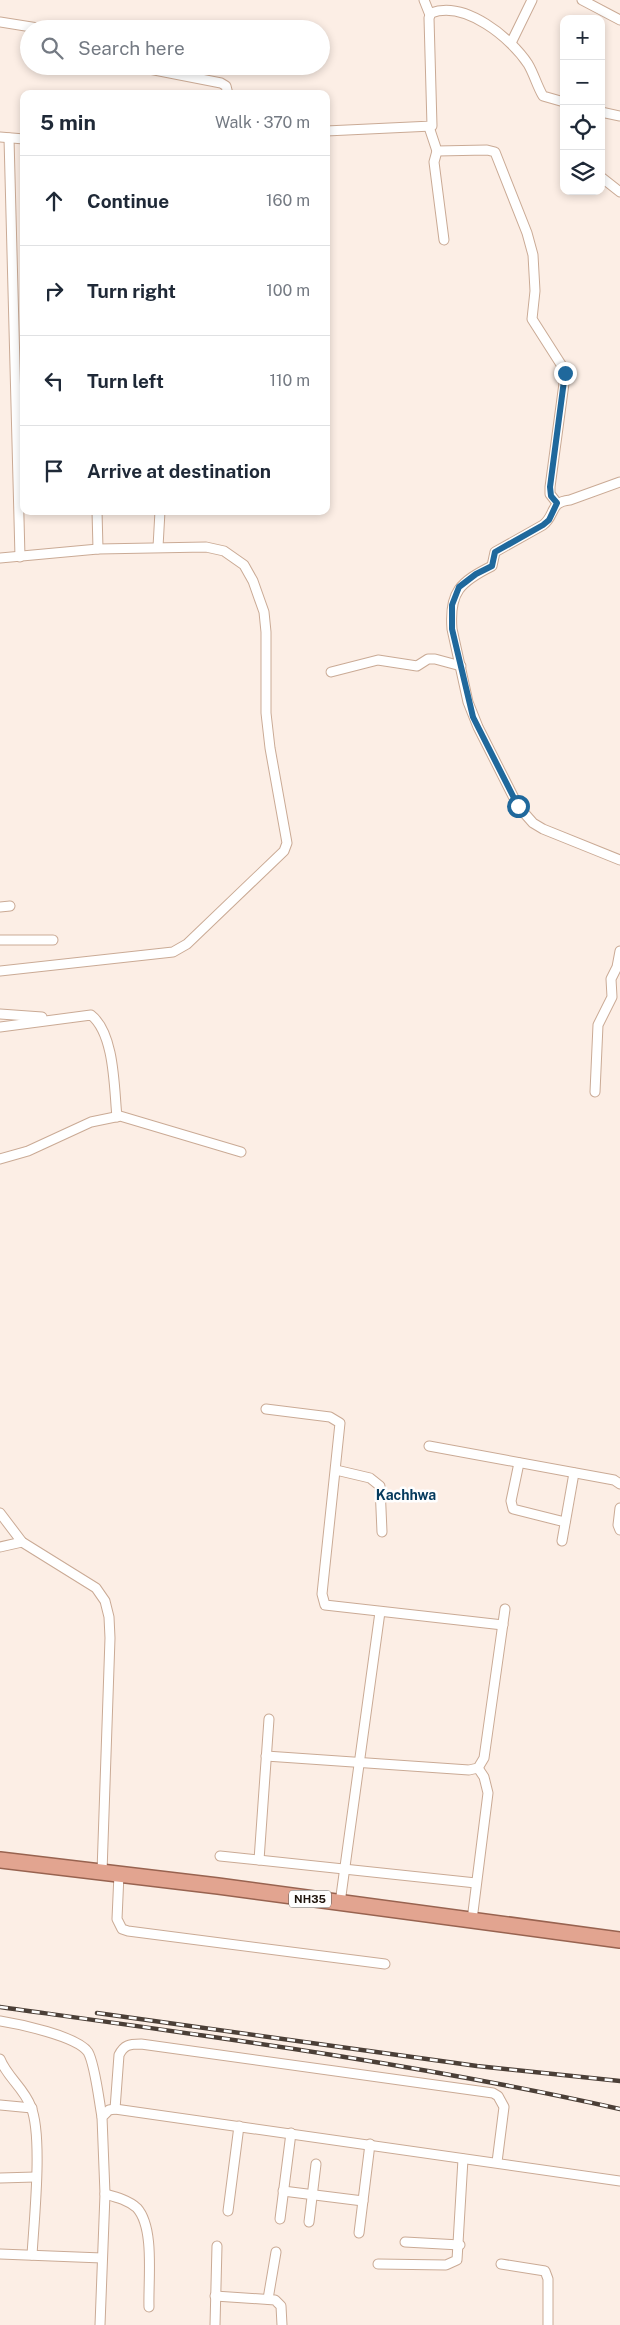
<!DOCTYPE html>
<meta charset="utf-8">
<style>
body{margin:0;font-family:"Public Sans",sans-serif;background:#f6f6f7;color:#1f2937}
.controls{position:absolute;right:15px;top:15px;display:grid;overflow:hidden;border-radius:10px;box-shadow:0 2px 8px #0003}
.controls button{width:45px;height:45px;display:grid;place-items:center;padding:0;border:0;border-bottom:1px solid #e0e1e3;background:#fff;color:#1f2937;font:25px sans-serif}
.stop{position:absolute;width:15px;height:15px;margin:-11px;border:4px solid #1f689c;border-radius:50%;background:#fff}
.stop.end{background:#1f689c;border-color:#fff;box-shadow:0 1px 5px #0008}
.list{margin:0;padding:0;list-style:none}
h2{display:flex;justify-content:space-between;align-items:center;height:65px;margin:0;padding:0 20px;font-size:21px}
h2 small{font-size:16px;font-weight:400;color:#747a83}
.list li{display:grid;grid-template-columns:32px 1fr auto;gap:15px;align-items:center;box-sizing:border-box;height:90px;padding:0 20px;border-top:1px solid #e0e1e3}
.list b{display:block;font-size:19px;white-space:nowrap}
.list em{font-size:16px;font-style:normal;color:#747a83}
.icon{flex:none;width:28px;height:28px;fill:none;stroke:currentColor;stroke-width:2;stroke-linecap:round;stroke-linejoin:round}
.map{position:relative;flex:none;width:620px;height:2325px;overflow:hidden}
.search{position:absolute;background:#fff;box-shadow:0 2px 8px #0003;left:20px;top:20px;width:310px;height:55px;display:flex;align-items:center;gap:12px;box-sizing:border-box;padding:0 18px;border-radius:28px;color:#747a83;font-size:19px}
.panel{position:absolute;background:#fff;box-shadow:0 2px 8px #0003;left:20px;top:90px;width:310px;height:425px;border-radius:10px}
.map>svg:first-child{display:block}
</style>
<div class="map">
<svg width="620" height="2325" viewBox="0 0 620 2325">
<rect width="100%" height="100%" fill="#fceee5"/>
<g fill="none" stroke-linecap="round" stroke-linejoin="round">
<g stroke="#caaa95" stroke-width="11">
<g id="minor">
<polyline points="424,0 430,15"/>
<polyline points="582,0 620,20"/>
<polyline points="0,22 44,29"/>
<polyline points="511,43 532,0"/>
<polyline points="134,66 221,83 226,86 228,94"/>
<polyline points="601,112 620,116"/>
<polyline points="429,127 437,151 487,150 495,152 527,233 533,255 535,291 532,319 562,366 565,376 550,487 550,494 557,503"/>
<path d="M326,131L432,126L429,18L431,13C465,0 511,38 528,64C534,74 537,86 543,96L564,102"/>
<polyline points="0,137 24,139"/>
<polyline points="9,138 20,557"/>
<polyline points="437,151 434,162 444,240"/>
<polyline points="601,177 620,192"/>
<path d="M620,482L570,500C549,502 556,515 543,525L495,552L492,566C460,582 449,592 452,629L468,702L478,727L518,806L533,823L543,829L620,860"/>
<polyline points="97,511 98,549"/>
<polyline points="158,547 160,511"/>
<polyline points="0,558 98,549 206,547 224,551 244,565 253,581 264,612 266,632 266,713 270,748 287,843 284,851 187,944 173,952 0,971"/>
<polyline points="331,672 378,660 417,666 428,659 435,659 461,666"/>
<polyline points="0,907 10,906"/>
<polyline points="0,940 53,940"/>
<polyline points="0,1014 42,1017"/>
<path d="M0,1027L91,1015C115,1034 114,1089 117,1117"/>
<polyline points="595,1092 598,1025 612,997 611,979 617,967 620,951"/>
<polyline points="0,1159 28,1151 91,1122 120,1116 241,1152"/>
<polyline points="266,1409 330,1417 340,1423 322,1594 325,1605 503,1625"/>
<polyline points="429,1446 614,1480 620,1484"/>
<polyline points="519,1463 511,1501 513,1509 565,1522"/>
<polyline points="336,1470 370,1478 380,1486 382,1532"/>
<polyline points="620,1508 618,1525 620,1530"/>
<polyline points="0,1513 22,1542 96,1588 105,1601 109,1617 110,1638 102,1872"/>
<polyline points="562,1541 574,1473"/>
<polyline points="0,1547 22,1542"/>
<polyline points="266,1756 469,1770 478,1768 484,1758 505,1609"/>
<polyline points="220,1856 476,1883"/>
<polyline points="259,1860 269,1719"/>
<polyline points="119,1874 117,1919 122,1929 128,1931 385,1964"/>
<polyline points="340,1903 380,1612"/>
<polyline points="472,1920 488,1793 484,1777 478,1768"/>
<path d="M0,2021C19,2024 77,2036 88,2052C95,2064 99,2101 102,2117"/>
<path d="M0,2059C7,2077 24,2088 31,2107C43,2136 34,2220 32,2255"/>
<polyline points="0,2105 32,2108"/>
<path d="M115,2109L119,2055C124,2045 129,2044 141,2044L493,2093L498,2096L504,2107L497,2162"/>
<polyline points="0,2178 35,2177"/>
<polyline points="283,2191 363,2201"/>
<path d="M105,2194C116,2197 128,2200 137,2208C155,2228 148,2281 149,2307"/>
<polyline points="228,2211 239,2126"/>
<polyline points="280,2219 291,2133"/>
<polyline points="309,2222 316,2164"/>
<polyline points="359,2233 370,2144"/>
<polyline points="405,2242 460,2245"/>
<polyline points="0,2254 102,2258"/>
<polyline points="378,2264 446,2265 457,2260 463,2159"/>
<polyline points="501,2264 545,2271 548,2279 548,2325"/>
<polyline points="215,2296 275,2300 281,2306 282,2325"/>
<polyline points="268,2299 276,2252"/>
<polyline points="100,2325 105,2194 102,2117 109,2110 115,2109 620,2181"/>
<polyline points="215,2325 217,2246"/>
</g>
</g>
<g stroke="#986350" stroke-width="18">
<polyline id="trunk" points="0,1860 218,1886 620,1940"/>
</g>
<use href="#minor" stroke="#fff" stroke-width="9"/>
<use href="#trunk" stroke="#e2a490" stroke-width="15"/>
<g stroke="#4b3f37" stroke-width="4.5">
<g id="rail">
<path d="M0,2007C208,2036 415,2063 620,2109"/>
<polyline points="97,2013 477,2066 620,2081"/>
</g>
</g>
<use href="#rail" stroke="#fefefe" stroke-width="2.5" stroke-dasharray="8" stroke-linecap="butt"/>
</g>
<g fill="none" stroke-linecap="round" stroke-linejoin="round">
<polyline stroke="#1f689c" stroke-width="6" points="518,806 473,717 452,629 452,605 459,587 476,574 492,566 495,552 543,525 549,520 557,503 551,496 550,487 565,373"/>
</g>
<g text-anchor="middle" dominant-baseline="central" stroke-width="5" stroke-linejoin="round" paint-order="stroke">
<rect fill="#fefefe" stroke="#615a54" stroke-width="1" x="289" y="1890.5" width="42" height="17" rx="4"/>
<g font-size="11" font-weight="bold" fill="#1e130b">
<text x="310" y="1899">NH35</text>
</g>
<g font-size="14" font-weight="bold" fill="#063b5e" stroke="#fefefe">
<text x="406" y="1495">Kachhwa</text>
</g>
</g>
</svg>
<div class="controls">
<button>+</button>
<button>−</button>
<button><svg class="icon" aria-label="locate" viewBox="0 0 24 24"><circle cx="12" cy="12" r="6"/><path d="M12 2v4M12 18v4M2 12h4M18 12h4"/></svg></button>
<button><svg class="icon" aria-label="layers" viewBox="0 0 24 24"><path d="M12 4l9 5-9 5-9-5zM3 14l9 5 9-5"/></svg></button>
</div>
<div class="stop" style="left:518px;top:806px"></div>
<div class="stop end" style="left:565px;top:373px"></div>
<div class="search"><svg class="icon" aria-label="search" viewBox="0 0 24 24"><circle cx="10" cy="10" r="6"/><path d="M15 15l6 6"/></svg>Search here</div>
<section class="panel">
<h2>5 min<small>Walk · 370 m</small></h2>
<ul class="list">
<li><svg class="icon" aria-label="ahead" viewBox="0 0 24 24"><path d="M12 20V5M6 11l6-6 6 6"/></svg><div><b>Continue</b></div><em>160 m</em></li>
<li><svg class="icon" aria-label="right" viewBox="0 0 24 24"><path d="M7 20v-9h11M14 6l5 5-5 5"/></svg><div><b>Turn right</b></div><em>100 m</em></li>
<li><svg class="icon" aria-label="left" viewBox="0 0 24 24"><path d="M17 20v-9H6M10 6l-5 5 5 5"/></svg><div><b>Turn left</b></div><em>110 m</em></li>
<li><svg class="icon" aria-label="arrive" viewBox="0 0 24 24"><path d="M6 21V4h12l-3 4 3 4H6"/></svg><div><b>Arrive at destination</b></div></li>
</ul>
</section>
</div>
